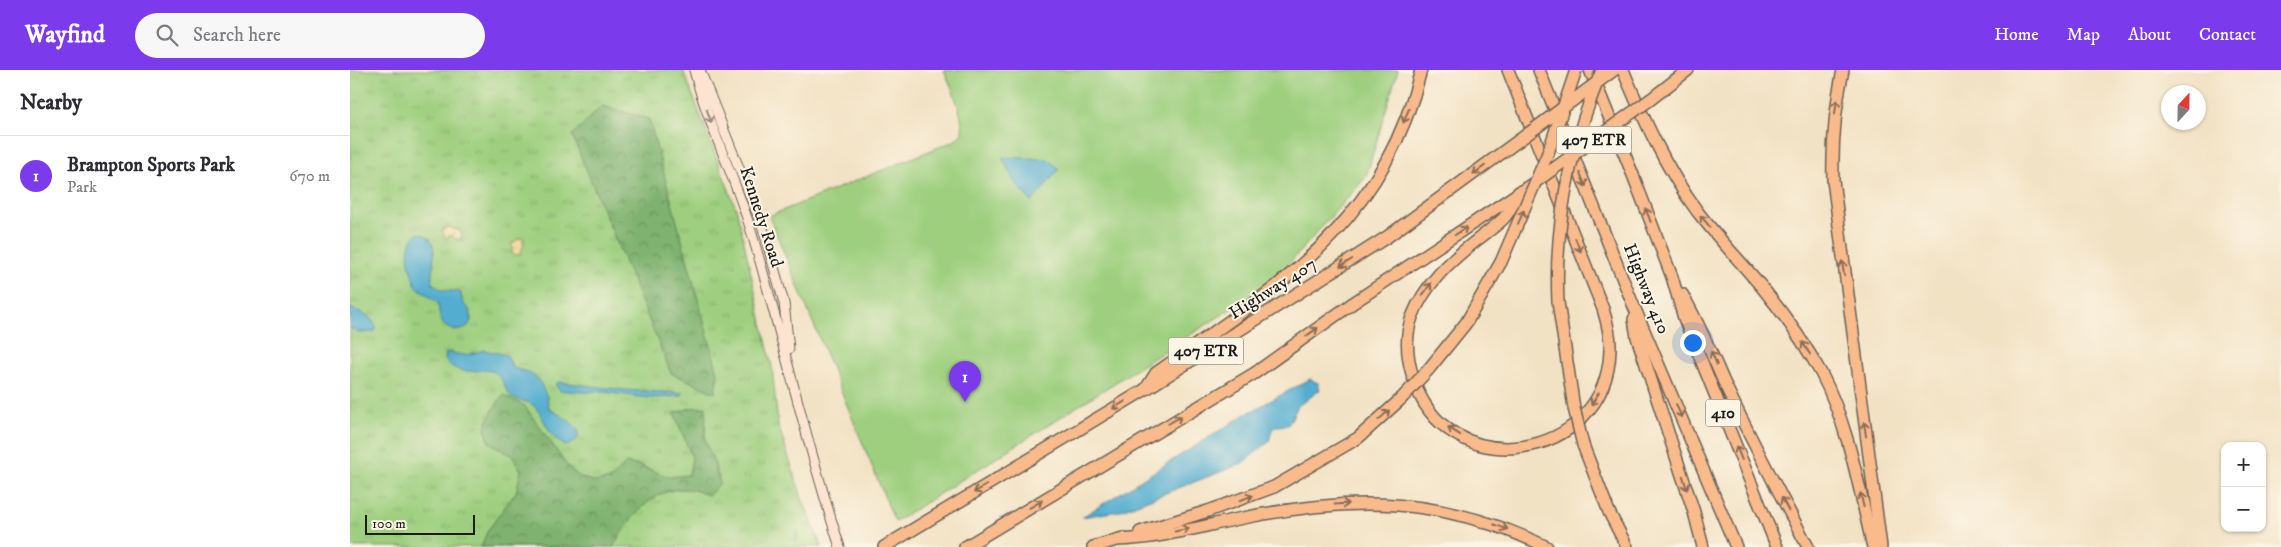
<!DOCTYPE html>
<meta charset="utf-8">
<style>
body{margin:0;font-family:"IM FELL DW Pica",serif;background:#f7f7f7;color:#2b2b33}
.controls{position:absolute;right:15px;bottom:15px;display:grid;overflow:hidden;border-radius:10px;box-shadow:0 1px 4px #0004}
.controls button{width:45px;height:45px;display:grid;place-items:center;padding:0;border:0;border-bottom:1px solid #e1e1e2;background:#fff;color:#2b2b33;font:25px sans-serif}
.compass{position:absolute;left:1811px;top:15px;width:45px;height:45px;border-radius:50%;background:#fff;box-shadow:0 1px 4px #0004;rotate:22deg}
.scale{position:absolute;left:15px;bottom:12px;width:110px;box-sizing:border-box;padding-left:5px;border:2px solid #1c1c1c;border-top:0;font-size:14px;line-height:18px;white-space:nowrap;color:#1c1c1c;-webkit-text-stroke:4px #fcf5e5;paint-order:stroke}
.you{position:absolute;left:1342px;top:272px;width:18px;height:18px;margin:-12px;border:4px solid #fff;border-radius:50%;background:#1a73e8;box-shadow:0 0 0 8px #1a73e833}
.badge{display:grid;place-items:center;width:32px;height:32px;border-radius:50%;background:#7c3aed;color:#fff;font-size:16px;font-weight:700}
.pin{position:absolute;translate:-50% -41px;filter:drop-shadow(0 1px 2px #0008)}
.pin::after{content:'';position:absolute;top:26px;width:18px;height:15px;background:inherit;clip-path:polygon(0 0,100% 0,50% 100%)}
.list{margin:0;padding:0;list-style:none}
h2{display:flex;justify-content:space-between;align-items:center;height:65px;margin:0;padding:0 20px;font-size:21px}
h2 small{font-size:16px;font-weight:400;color:#7c7c81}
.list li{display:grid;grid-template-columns:32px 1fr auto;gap:15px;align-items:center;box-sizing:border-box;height:80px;padding:0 20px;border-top:1px solid #e1e1e2}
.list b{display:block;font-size:19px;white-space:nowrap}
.list p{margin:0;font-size:16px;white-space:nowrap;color:#7c7c81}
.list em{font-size:16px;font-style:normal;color:#7c7c81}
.icon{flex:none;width:28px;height:28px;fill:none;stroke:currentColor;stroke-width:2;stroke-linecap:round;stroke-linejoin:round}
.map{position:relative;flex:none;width:1931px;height:477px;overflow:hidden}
header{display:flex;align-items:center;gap:30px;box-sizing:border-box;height:70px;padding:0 25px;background:#7c3aed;color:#fff}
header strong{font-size:24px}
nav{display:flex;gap:28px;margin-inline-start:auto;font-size:18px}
.search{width:350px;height:45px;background:#f7f7f7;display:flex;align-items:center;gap:12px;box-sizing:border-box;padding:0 18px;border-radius:28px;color:#7c7c81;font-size:19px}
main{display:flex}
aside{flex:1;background:#fff}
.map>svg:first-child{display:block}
</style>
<header>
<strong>Wayfind</strong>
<div class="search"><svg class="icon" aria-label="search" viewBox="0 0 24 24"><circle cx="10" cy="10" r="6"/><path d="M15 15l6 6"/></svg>Search here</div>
<nav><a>Home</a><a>Map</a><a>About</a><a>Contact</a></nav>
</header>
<main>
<aside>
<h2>Nearby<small></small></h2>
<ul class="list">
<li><span class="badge">1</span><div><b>Brampton Sports Park</b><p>Park</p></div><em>670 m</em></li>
</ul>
</aside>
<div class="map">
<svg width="1931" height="477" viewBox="0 0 1931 477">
<defs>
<pattern id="grass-tufts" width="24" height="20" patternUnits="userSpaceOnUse" patternTransform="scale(1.25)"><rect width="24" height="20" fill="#9ecf7f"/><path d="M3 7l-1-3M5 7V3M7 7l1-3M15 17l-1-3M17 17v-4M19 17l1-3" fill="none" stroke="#88b16d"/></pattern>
<pattern id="forest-crowns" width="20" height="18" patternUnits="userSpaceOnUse" patternTransform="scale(1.25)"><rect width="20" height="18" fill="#7eb26e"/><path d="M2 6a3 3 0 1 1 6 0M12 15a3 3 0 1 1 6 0" fill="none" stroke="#66905a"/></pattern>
<pattern id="sand-dots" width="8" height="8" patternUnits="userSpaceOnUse" patternTransform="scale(1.25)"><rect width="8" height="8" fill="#eeda9e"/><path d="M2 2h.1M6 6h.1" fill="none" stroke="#ccba88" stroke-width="1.8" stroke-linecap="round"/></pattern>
</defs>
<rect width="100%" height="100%" fill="#fcf5e5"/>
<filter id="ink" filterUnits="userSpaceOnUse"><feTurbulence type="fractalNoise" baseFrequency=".02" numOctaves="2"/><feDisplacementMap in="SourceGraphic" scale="10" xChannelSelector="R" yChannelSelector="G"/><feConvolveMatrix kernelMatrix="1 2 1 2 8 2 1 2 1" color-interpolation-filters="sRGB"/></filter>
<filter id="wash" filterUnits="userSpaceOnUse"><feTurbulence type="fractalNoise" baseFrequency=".0096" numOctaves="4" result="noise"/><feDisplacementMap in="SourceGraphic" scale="20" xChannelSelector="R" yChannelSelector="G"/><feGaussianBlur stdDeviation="1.12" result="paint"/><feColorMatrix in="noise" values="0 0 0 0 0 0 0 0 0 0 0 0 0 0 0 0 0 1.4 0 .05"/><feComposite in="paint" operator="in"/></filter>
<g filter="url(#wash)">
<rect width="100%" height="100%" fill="#f2e2c4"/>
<polygon fill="url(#grass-tufts)" stroke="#5d764e" points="0,0 333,0 387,141 422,297 428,355 453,431 472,477 445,477 448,460 444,477 0,477"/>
<g fill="url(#forest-crowns)" stroke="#4d6745">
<polygon points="252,36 299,49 368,303 365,323 321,303 222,65"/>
<path d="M153,325L174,335L219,398L230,407L245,412L261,409L276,393L291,396L319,407L339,405L342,387L324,343L341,338L356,337L355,370L364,392L370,413L359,425C352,423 343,419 336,419C300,418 279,450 263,477H131L138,460L166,422L171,401L163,386L139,372L135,357L144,338Z"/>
</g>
<g fill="url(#sand-dots)" stroke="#857b5d">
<polygon points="98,157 110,161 113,167 110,167 111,170 105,169 102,165 95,168 92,160"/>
<polygon points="170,168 173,169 174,174 170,184 165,185 161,182 163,178 161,174"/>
</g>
<path fill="#9ecf7f" stroke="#5d764e" d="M594,0H1048L1016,107L922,213L545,452L419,146L604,71C607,68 610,67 612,62C615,49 600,13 594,0Z"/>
<g fill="#53add0" stroke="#386476">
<polygon points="652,87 698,89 709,99 682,132 664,111"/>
<path d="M68,163C94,168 80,195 82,213L91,220L110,222C112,226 112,231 114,234C118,238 121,240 121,247C122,262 99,265 92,252C89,247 89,239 88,233L66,216C60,199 51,177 68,163Z"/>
<path d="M0,238C11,242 23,246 26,258L24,262L9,263L0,258Z"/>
<path d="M134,280L157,285L163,298L178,302L189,310L197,327L199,339C210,345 248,363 216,376C198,367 197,352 186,338C180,330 169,332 162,327C155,321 154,310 147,304C134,293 114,312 95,290L96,283L100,282C114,287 121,284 134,280Z"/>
<polygon points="960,309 968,313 970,320 948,336 938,355 927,356 922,359 919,372 891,394 769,441 732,447 896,344"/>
<path d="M209,312L274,320L333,323L331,326L300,328L244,321C234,324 221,320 210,321L205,314Z"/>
</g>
</g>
<g filter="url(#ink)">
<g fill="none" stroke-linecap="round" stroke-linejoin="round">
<g stroke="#676157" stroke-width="11">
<g id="secondary">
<path d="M344,0C358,56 386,108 402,164C433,268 456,374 490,477"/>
<polyline points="350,0 413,158 434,233 439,279"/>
</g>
</g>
<g stroke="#676157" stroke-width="14">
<g id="motorway">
<path d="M1158,0L1253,239C1257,252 1261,266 1260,280C1257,393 1094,416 1063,307C1057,288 1055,266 1062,247C1075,214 1100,191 1127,170C1136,163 1146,156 1154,148C1160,142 1165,130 1169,122"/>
<polyline points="1189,0 1282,232 1386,477"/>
<polyline points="1240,0 1283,105 1322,207 1334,248 1427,477"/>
<path d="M1273,0C1294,50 1315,97 1347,141C1367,167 1390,191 1411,216C1433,243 1454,272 1471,303C1499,356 1509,419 1523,477"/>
<path d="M1493,0C1485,37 1482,73 1483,110L1531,477"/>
<polyline points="1301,29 1338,0"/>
<path d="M1332,224C1348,251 1360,280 1373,310C1399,367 1429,422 1458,477"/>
<polyline points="1208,232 1224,338"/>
<polyline points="1284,249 1287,267 1344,442 1353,477"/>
<polyline points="1078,300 1116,253 1151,192"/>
<path d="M797,317L806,303C927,217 1033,156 1071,0"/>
<polyline points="1233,375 1259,442 1277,477"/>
<polyline points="790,462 858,441 924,417 1008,368 1051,329"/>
<path d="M766,470C809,469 852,456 893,448C1005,425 1093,427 1197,477"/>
<polyline points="534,477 796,319 1037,167 1168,71"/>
<polyline points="615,477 905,303 1003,233 1188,110"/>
<polyline points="743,477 773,468"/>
</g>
</g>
<use href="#secondary" stroke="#fde4d1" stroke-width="9"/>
<use href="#motorway" stroke="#fabb8c" stroke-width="11"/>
<g stroke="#676157" stroke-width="14" stroke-linecap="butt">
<g id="motorway-bridge">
<polyline points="1168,71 1264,0"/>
<polyline points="1188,110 1301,29"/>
<polyline points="1151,192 1198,83 1226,0"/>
<path d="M1208,232C1204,152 1221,74 1252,0"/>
<polyline points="1051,329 1078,300"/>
<polyline points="1224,338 1233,375"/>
</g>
</g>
<use href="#motorway-bridge" stroke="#fabb8c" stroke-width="11"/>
</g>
<defs><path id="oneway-shaft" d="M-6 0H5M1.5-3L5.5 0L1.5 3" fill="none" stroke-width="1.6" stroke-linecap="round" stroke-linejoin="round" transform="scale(1.25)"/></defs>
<g stroke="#8b6c54">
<use href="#oneway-shaft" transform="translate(1486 37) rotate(-82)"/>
<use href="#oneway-shaft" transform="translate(1056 46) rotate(112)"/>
<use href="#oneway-shaft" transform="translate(1129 100) rotate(144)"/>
<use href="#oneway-shaft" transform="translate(1233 110) rotate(68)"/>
<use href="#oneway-shaft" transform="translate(1298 145) rotate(-111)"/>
<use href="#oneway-shaft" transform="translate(1171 147) rotate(-66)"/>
<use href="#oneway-shaft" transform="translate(1355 151) rotate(-130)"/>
<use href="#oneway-shaft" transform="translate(1111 161) rotate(-34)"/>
<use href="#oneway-shaft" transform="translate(1228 175) rotate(68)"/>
<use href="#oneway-shaft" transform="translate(996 193) rotate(148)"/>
<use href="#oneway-shaft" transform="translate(1493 198) rotate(-98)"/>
<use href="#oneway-shaft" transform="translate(1077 219) rotate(-55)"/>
<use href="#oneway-shaft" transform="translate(962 262) rotate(-36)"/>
<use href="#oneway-shaft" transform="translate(1456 278) rotate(-122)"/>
<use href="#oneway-shaft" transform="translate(1364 288) rotate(-113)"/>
<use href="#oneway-shaft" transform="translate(1245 329) rotate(122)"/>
<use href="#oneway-shaft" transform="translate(769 335) rotate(149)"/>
<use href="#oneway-shaft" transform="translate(1329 341) rotate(67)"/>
<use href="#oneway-shaft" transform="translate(1034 345) rotate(-42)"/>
<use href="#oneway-shaft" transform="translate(825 350) rotate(-30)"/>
<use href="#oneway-shaft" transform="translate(1515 359) rotate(-98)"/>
<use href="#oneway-shaft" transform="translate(1104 361) rotate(-147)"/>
<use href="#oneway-shaft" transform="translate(1389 383) rotate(-112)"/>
<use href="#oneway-shaft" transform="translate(1335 413) rotate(73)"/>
<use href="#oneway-shaft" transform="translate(630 419) rotate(149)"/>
<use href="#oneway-shaft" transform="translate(896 428) rotate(-20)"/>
<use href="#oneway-shaft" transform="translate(1512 430) rotate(-103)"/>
<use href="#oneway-shaft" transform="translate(686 434) rotate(-31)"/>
<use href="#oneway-shaft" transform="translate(992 434) rotate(-4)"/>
<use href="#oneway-shaft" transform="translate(1435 434) rotate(-118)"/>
<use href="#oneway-shaft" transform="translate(1151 457) rotate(20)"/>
<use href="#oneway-shaft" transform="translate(832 460) rotate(-12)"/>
</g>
<use stroke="#988a80" href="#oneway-shaft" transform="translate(359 46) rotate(71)"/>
</g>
<g text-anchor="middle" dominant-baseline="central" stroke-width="4" stroke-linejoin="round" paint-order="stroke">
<g fill="#fcf5e5" stroke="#5f5d58" stroke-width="1">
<rect x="1206.5" y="56.5" width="75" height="27" rx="4"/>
<rect x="818.5" y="267.5" width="75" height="27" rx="4"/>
<rect x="1355.5" y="329.5" width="35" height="27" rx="4"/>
</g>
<g font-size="16" font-weight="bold" fill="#1c1c1c">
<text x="1244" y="70">407 ETR</text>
<text x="856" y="281">407 ETR</text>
<text x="1373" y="343">410</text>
</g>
<g font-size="18" fill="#1c1c1c" stroke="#fcf5e5">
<text transform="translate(411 147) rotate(72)">Kennedy Road</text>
<text transform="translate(923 219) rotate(-32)">Highway 407</text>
<text transform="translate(1296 219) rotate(68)">Highway 410</text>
</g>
</g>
</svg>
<div class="controls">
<button>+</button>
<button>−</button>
</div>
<svg class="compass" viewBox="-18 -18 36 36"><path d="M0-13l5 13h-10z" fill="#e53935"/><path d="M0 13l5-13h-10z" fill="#7c7c81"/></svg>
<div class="scale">100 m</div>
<div class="you"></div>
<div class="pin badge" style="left:615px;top:332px">1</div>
</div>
</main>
